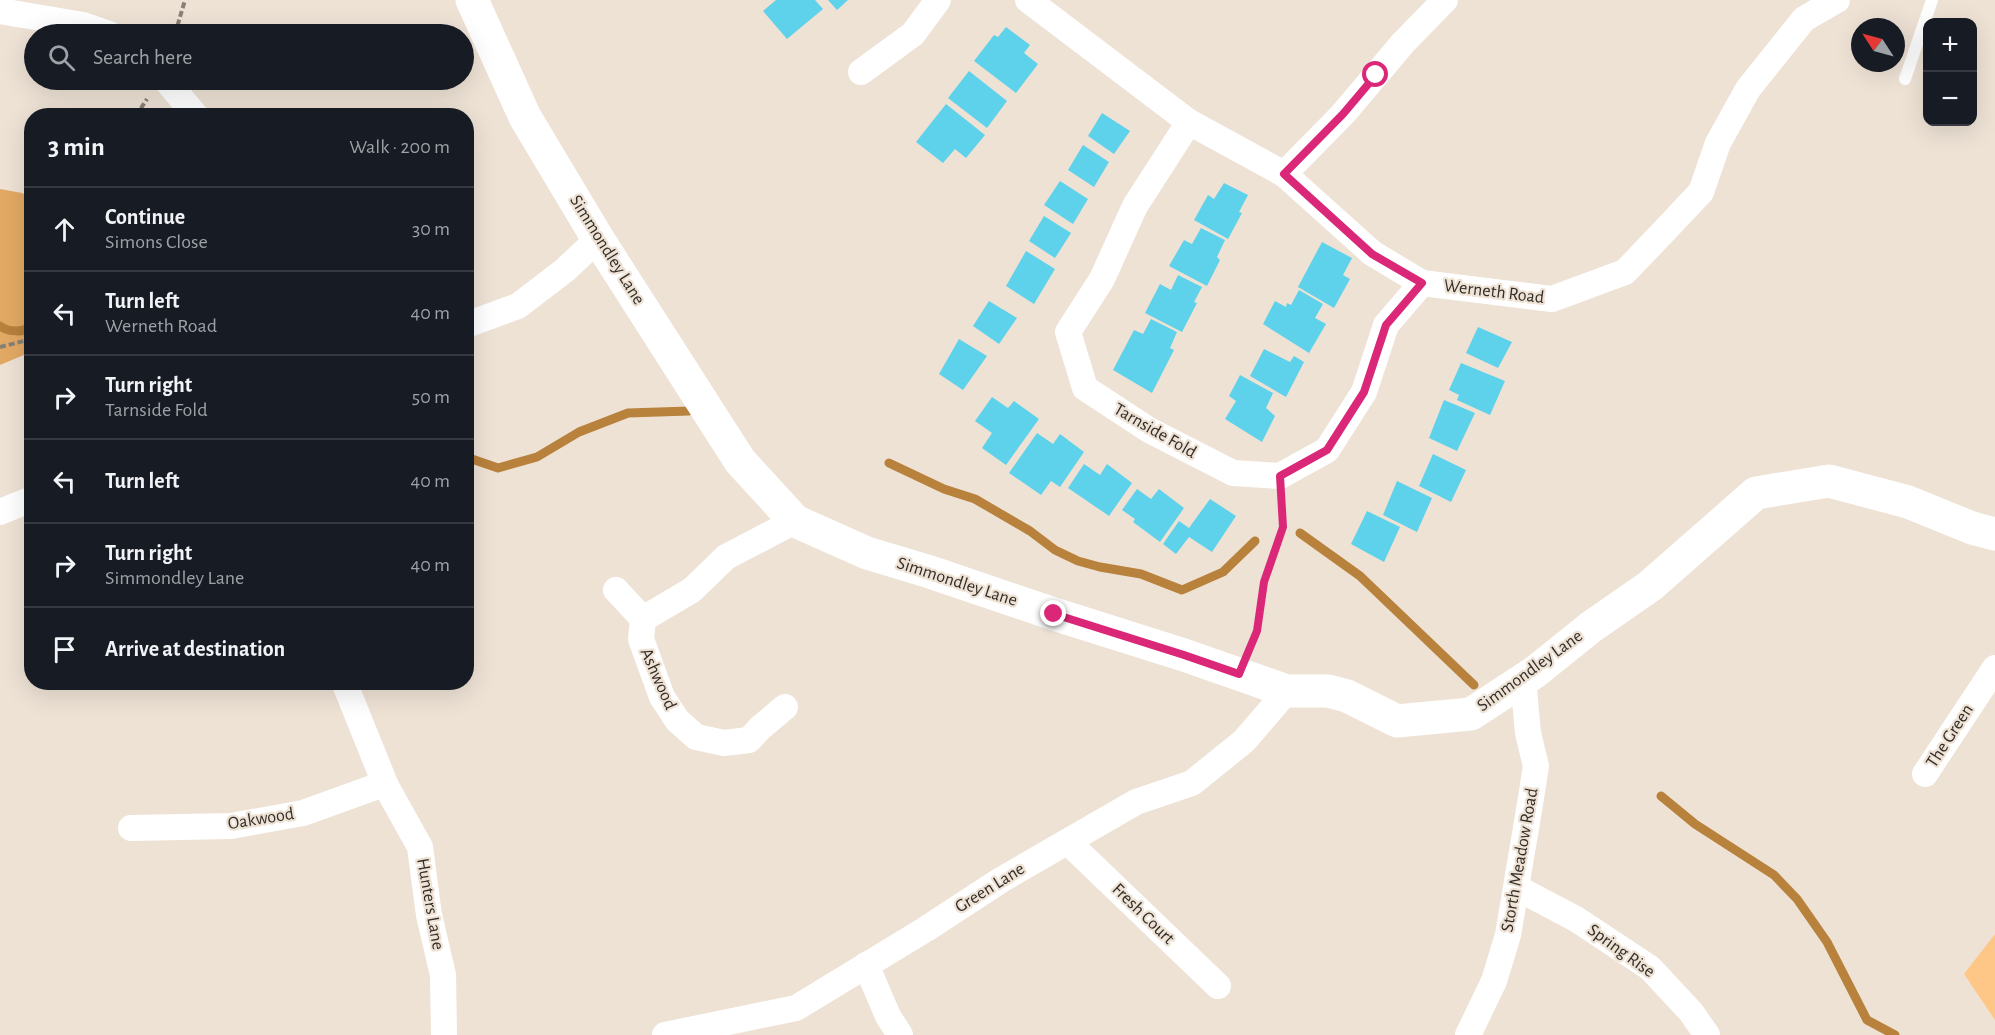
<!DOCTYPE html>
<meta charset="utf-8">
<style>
body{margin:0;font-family:"Alegreya Sans",sans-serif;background:#20242c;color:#f1f3f6}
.controls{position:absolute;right:18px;top:18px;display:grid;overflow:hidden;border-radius:12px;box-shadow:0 6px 24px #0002}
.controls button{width:54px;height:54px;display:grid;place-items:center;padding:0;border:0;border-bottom:2px solid #363941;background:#171b24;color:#f1f3f6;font:30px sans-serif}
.compass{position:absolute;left:1851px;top:18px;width:54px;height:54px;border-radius:50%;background:#171b24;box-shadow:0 6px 24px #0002;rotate:306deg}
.stop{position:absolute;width:18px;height:18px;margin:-14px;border:4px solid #db2777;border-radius:50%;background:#fff}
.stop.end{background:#db2777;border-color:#fff;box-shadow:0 2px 6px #0008}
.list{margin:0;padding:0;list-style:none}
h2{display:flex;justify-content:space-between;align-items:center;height:78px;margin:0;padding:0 24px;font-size:26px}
h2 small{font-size:20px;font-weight:400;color:#9ea1a6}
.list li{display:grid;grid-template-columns:39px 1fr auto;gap:18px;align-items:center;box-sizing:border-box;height:84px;padding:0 24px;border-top:2px solid #363941}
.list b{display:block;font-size:22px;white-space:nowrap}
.list p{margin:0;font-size:20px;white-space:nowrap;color:#9ea1a6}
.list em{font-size:20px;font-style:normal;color:#9ea1a6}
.icon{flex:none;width:33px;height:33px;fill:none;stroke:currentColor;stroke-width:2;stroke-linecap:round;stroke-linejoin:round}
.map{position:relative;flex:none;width:1995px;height:1035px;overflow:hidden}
.search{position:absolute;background:#171b24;box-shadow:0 6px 24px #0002;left:24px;top:24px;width:450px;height:66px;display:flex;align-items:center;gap:15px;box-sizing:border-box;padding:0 21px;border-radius:33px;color:#9ea1a6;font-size:22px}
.panel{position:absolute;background:#171b24;box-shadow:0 6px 24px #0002;left:24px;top:108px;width:450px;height:582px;border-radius:24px}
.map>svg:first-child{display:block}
</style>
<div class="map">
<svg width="1995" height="1035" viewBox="0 0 1995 1035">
<rect width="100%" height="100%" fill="#eee2d5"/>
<polygon fill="#ffc787" points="1995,934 1995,1020 1964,974"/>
<polygon fill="#e2a964" points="0,189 22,193 32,198 31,352 0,365"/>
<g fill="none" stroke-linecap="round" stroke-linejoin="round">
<g stroke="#b8813c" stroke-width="9">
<path d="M0,326C8,332 24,333 32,326"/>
<polyline points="466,457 498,468 537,457 579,432 628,413 689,411"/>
<polyline points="889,463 944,489 975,499 1030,531 1055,550 1078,561 1100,567 1141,574 1182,590 1223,572 1255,541"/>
<polyline points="1300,533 1360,576 1474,685"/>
<polyline points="1661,796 1695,824 1774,875 1797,899 1827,942 1867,1020 1895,1035"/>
</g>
</g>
<g fill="#5ed2ea">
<polygon points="776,0 815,0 823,9 787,39 763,11"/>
<polygon points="828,0 848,0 837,10"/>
<polygon points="1006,27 1030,45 1024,53 1038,64 1016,93 974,61 994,35 998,37"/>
<polygon points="969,71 1007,101 987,128 948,98"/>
<polygon points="946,104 985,135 966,158 955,149 943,163 916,142"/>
<polygon points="1102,113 1130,131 1114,154 1088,136"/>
<polygon points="1083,145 1109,162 1094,187 1068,170"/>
<polygon points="1060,181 1088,199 1073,224 1044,205"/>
<polygon points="1224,183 1248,195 1239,212 1242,213 1228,239 1194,220 1208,195 1214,199"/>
<polygon points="1044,216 1071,233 1055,258 1029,241"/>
<polygon points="1201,228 1225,240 1217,257 1220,260 1207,286 1169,266 1184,240 1192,244"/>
<polygon points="1322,242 1352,258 1343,275 1350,279 1334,308 1298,287"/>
<polygon points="1026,251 1055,269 1034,304 1006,286"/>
<polygon points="1178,275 1202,287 1194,302 1197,303 1182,332 1145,313 1160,284 1171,290"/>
<polygon points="1299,290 1323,304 1315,318 1326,324 1309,353 1263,324 1275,301 1286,307 1287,303 1291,305"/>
<polygon points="989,301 1017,318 999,344 973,326"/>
<polygon points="1151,319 1177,332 1170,348 1174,350 1152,393 1113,370 1134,330 1143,334"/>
<polygon points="1478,327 1512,342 1498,368 1466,353"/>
<polygon points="959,339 987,356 963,390 939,374"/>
<polygon points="1264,349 1290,362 1294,356 1304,362 1286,397 1250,376"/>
<polygon points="1461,363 1505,381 1490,415 1457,400 1459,395 1449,390"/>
<polygon points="1240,375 1273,393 1266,408 1275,416 1262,442 1225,419 1236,401 1229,396"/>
<polygon points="992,397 1008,408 1014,401 1039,419 1006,465 982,448 992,433 975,421"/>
<polygon points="1444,400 1475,413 1457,451 1429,438"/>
<polygon points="1037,433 1053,444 1060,434 1084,452 1060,487 1051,481 1041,495 1009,473"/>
<polygon points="1433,454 1466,470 1451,502 1419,486"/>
<polygon points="1084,464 1100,475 1107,464 1132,483 1109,516 1068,488"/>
<polygon points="1397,481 1432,498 1417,532 1383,515"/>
<polygon points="1137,489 1151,499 1159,489 1184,508 1160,542 1133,522 1135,519 1122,510"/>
<polygon points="1210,499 1236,516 1212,552 1189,537 1176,554 1163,544 1179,521 1189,528"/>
<polygon points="1367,511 1400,527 1384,562 1351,544"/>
</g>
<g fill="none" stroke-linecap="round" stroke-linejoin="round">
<g stroke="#888077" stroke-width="4" stroke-dasharray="6 3" stroke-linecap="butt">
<polyline points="175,34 185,0"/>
<polyline points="136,116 147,99"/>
<polyline points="0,347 32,339"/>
<polyline points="1251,644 1257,631 1264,582 1283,527 1282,504"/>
</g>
<polyline stroke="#fff" stroke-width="12" points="1905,79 1932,0"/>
<g stroke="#fff" stroke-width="26">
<polyline points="1028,0 1189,122 1284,174 1372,253 1422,283 1552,299 1625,272 1667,228 1701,192 1718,143 1748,89 1804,19 1837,0"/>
<polyline points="0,11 83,25 109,34"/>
<polyline points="861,72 913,34 938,0"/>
<polyline points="166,80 196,116"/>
<polyline points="1189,122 1135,206 1102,279 1068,332 1085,388 1149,430 1233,473 1280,476 1327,450 1364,392 1386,325 1422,283"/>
<polyline points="1284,174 1343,114 1403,43 1445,0"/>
<polyline points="466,325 518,306 565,270 598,239"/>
<polyline points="0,512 32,499"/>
<polyline points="616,590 643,619"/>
<polyline points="344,682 386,786 420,847 429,915 443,975 444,1035"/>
<polyline points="785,707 760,728 749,740 724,743 696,737 677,720 662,697 641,639 643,619 692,590 726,557 795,521"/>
<polyline points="1925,774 1995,668"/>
<polyline points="131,828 231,826 303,813 378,786 386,786"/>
<polyline points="1068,842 1218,986"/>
<polyline points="1517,888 1576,919 1650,968 1691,1012 1707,1035"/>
<polyline points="866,965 888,1016 900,1035"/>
<polyline points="665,1035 796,1008 926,929 1001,880 1136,802 1192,783 1244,741 1287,691"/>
<polyline points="1468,1035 1494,981 1508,935 1530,804 1536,766 1528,733 1523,679"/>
</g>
<polyline stroke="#fff" stroke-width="33" points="472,0 525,117 598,239 740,461 795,521 867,553 930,572 1054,614 1184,655 1287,691 1328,691 1347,696 1397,721 1471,714 1535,672 1591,627 1650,586 1756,493 1829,481 1908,502 1972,528 1995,534"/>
</g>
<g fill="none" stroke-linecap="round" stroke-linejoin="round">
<polyline stroke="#db2777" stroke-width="8" points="1054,614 1184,655 1239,674 1257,631 1264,582 1283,527 1280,476 1327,450 1364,392 1386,325 1422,283 1372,254 1284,174 1343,114 1376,75"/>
</g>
<g text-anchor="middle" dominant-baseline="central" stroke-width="4.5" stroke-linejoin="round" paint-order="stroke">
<g font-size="18" fill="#322d28" stroke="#eee2d5">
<text transform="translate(607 250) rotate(58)">Simmondley Lane</text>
<text transform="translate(1494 292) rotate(7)">Werneth Road</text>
<text transform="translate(1155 431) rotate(30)">Tarnside Fold</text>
<text transform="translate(957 582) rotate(18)">Simmondley Lane</text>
<text transform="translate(1530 671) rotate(-36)">Simmondley Lane</text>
<text transform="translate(658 679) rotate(66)">Ashwood</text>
<text transform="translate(1950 736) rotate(-57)">The Green</text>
<text transform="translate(261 819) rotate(-9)">Oakwood</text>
<text transform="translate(1520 860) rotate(-80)">Storth Meadow Road</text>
<text transform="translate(990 888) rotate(-32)">Green Lane</text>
<text transform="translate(430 904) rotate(80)">Hunters Lane</text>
<text transform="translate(1143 914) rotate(44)">Fresh Court</text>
<text transform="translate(1621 951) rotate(36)">Spring Rise</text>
</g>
</g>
</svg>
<div class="controls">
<button>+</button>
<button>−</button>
</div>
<svg class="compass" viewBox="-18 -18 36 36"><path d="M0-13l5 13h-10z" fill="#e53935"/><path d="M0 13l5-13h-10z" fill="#9ea1a6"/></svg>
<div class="stop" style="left:1376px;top:75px"></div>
<div class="stop end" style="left:1054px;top:614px"></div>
<div class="search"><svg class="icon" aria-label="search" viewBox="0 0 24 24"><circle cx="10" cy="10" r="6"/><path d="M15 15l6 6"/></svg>Search here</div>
<section class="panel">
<h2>3 min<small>Walk · 200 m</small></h2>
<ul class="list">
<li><svg class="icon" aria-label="ahead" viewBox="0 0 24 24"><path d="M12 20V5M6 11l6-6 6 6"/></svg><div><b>Continue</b><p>Simons Close</p></div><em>30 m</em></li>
<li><svg class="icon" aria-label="left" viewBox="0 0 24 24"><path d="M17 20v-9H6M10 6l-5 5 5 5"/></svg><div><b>Turn left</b><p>Werneth Road</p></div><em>40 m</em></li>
<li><svg class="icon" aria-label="right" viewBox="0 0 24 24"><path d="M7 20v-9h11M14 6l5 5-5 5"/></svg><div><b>Turn right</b><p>Tarnside Fold</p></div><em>50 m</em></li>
<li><svg class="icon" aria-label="left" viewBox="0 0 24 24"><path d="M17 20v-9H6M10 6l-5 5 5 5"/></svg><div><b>Turn left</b></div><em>40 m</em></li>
<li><svg class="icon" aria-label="right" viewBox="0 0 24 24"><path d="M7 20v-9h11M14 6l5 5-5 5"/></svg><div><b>Turn right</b><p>Simmondley Lane</p></div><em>40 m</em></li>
<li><svg class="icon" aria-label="arrive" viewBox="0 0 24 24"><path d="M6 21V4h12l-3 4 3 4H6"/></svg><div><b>Arrive at destination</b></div></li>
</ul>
</section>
</div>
